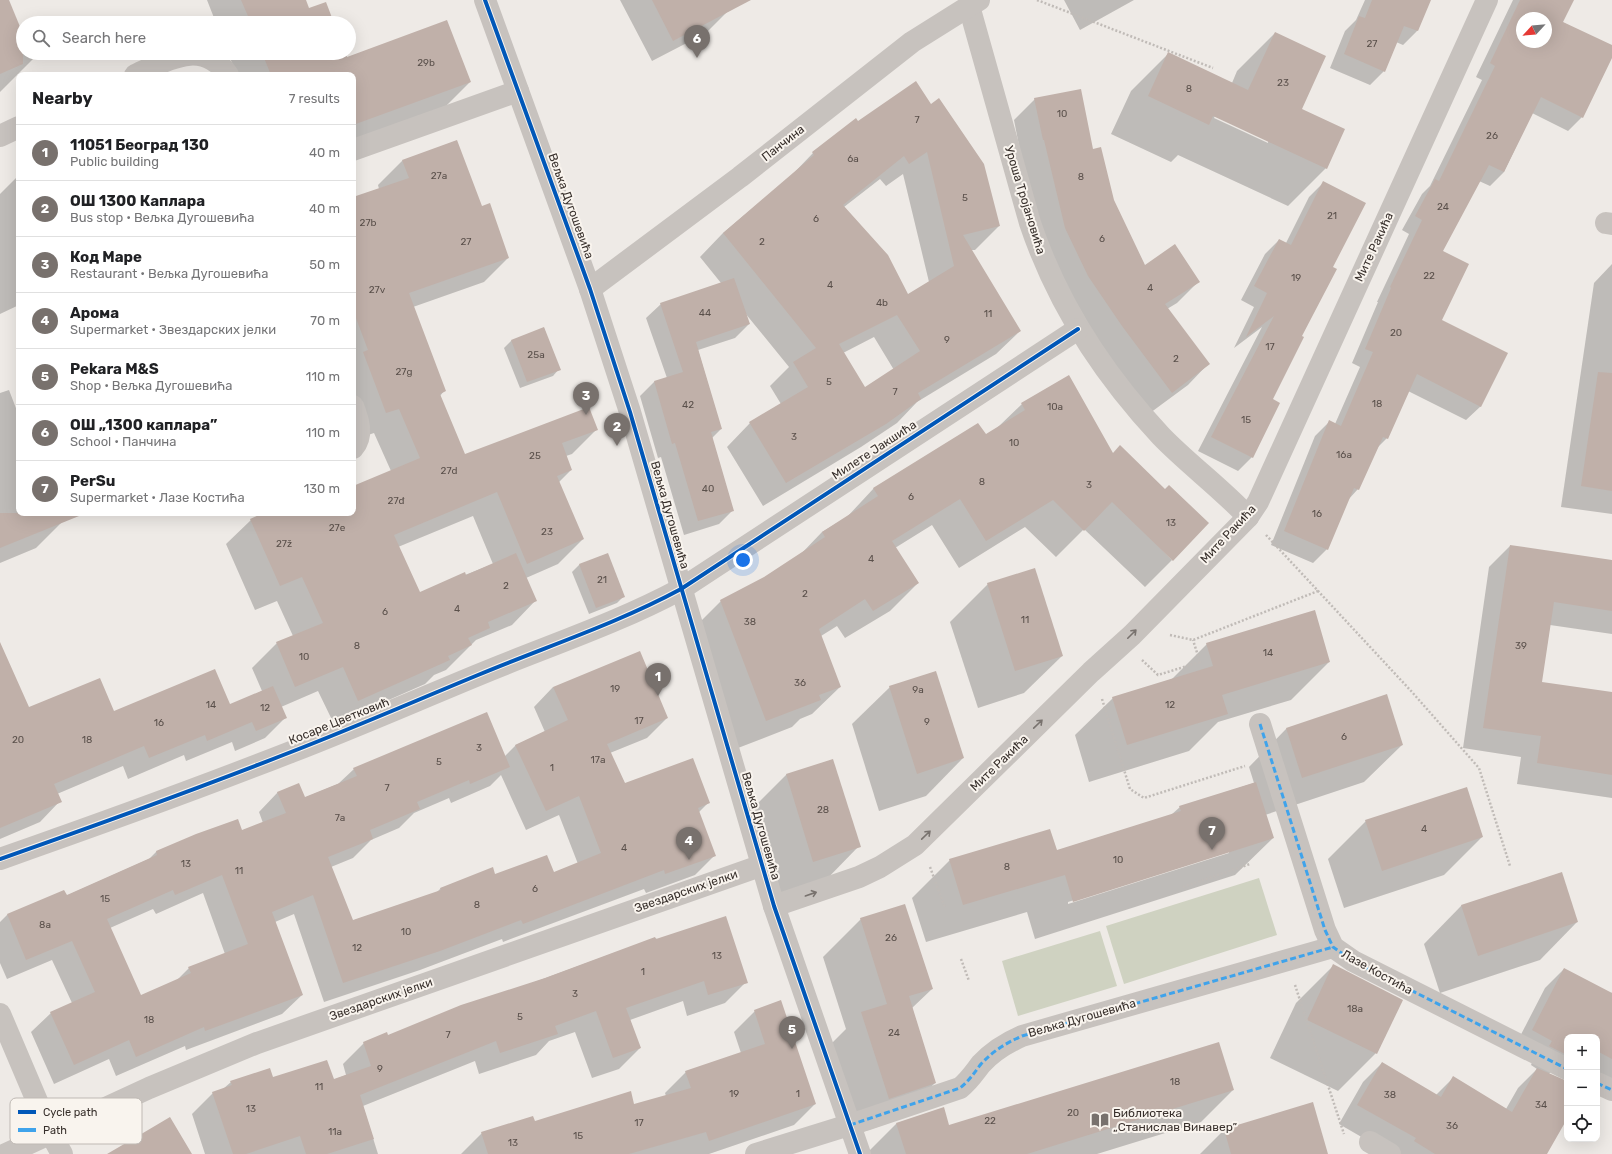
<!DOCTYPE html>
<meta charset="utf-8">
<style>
body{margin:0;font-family:Rubik,sans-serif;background:#f6f6f6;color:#202124}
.controls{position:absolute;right:12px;bottom:12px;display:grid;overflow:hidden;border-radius:8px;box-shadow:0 4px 16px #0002}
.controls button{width:36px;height:36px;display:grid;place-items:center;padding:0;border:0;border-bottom:1px solid #e0e0e0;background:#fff;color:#202124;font:20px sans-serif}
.compass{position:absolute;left:1516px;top:12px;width:36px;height:36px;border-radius:50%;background:#fff;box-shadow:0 4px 16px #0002;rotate:244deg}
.you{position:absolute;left:743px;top:560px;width:14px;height:14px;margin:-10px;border:3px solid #fff;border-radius:50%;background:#1a73e8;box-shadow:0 0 0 6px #1a73e833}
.badge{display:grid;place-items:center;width:26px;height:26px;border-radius:50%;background:#78716d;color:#fff;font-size:13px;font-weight:700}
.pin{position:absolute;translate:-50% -33px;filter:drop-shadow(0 1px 2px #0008)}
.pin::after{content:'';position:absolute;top:21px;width:14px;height:12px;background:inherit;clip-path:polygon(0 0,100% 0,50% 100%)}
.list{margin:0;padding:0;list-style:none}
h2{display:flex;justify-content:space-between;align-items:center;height:52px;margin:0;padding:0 16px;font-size:17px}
h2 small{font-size:13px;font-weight:400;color:#757577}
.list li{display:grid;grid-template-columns:26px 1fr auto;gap:12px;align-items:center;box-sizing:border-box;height:56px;padding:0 16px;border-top:1px solid #e0e0e0}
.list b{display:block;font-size:15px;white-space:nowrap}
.list p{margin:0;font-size:13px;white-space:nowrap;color:#757577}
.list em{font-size:13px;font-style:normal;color:#757577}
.icon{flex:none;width:22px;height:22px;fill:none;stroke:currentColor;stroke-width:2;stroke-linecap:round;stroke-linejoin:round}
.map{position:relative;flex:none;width:1612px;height:1154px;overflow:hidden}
.search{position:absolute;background:#fff;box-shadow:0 4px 16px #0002;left:16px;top:16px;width:340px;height:44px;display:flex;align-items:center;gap:10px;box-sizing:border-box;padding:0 14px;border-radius:22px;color:#757577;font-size:15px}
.panel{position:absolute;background:#fff;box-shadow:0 4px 16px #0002;left:16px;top:72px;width:340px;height:444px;border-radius:8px}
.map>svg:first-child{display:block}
</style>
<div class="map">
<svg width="1612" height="1154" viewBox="0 0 1612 1154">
<rect width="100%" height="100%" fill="#eeeae6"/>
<g fill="#cfd2c1">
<polygon points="1259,878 1277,935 1124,984 1106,926"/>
<polygon points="1100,931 1117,986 1018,1016 1002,961"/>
</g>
<g fill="#0003" fill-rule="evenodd">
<polygon points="0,0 8,0 23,36 23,53 30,53 33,59 0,92"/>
<polygon points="207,0 305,0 308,10 333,23 216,23"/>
<polygon points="620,0 748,0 727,12 706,33 652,61"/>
<polygon points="1064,0 1134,0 1080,30"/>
<polygon points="1365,0 1430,0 1417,31 1403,45 1396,42 1384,71 1370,85 1330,68 1345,31 1356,20"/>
<path d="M1513,0H1573L1562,22L1612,47V55L1582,117L1568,131L1532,113L1504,172L1490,186L1479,181L1441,252V320L1481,406L1466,420L1408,391L1387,438L1376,449L1358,489L1348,500L1327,549L1313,563L1271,545L1315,436L1329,422L1335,424L1360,367L1352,363L1378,302H1377L1409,234L1402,230L1422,194L1430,186L1482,80L1476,77ZM1522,18H1546V42H1522Z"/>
<path d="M1275,33L1301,110L1326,168L1288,206L1178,155L1171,162L1111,134L1131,91L1168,54L1232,83L1237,71ZM1215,116L1268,140V143L1214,118Z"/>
<polygon points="228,53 345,53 347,58 470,82 446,106 353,140 353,75 237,75"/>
<path d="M916,83L999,226L975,250H971L1020,331L996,354L917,402L897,423L861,447L763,506L727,447L750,423L781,404L770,386L789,367L745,313L749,324L735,338L698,350L721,429L712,438L733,510L719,524L684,535L661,457L658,458L640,396L654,382L667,378L646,318L661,304L721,283L700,257L723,233L790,177L813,153ZM903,174L929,282L908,296L844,207L880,179L886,186ZM874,337L894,370L865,389L843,353Z"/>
<polygon points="1035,99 1093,150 1113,200 1144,266 1198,282 1177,303 1167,309 1208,364 1188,385 1150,413 1101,346 1045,249 1022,161 1014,120"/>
<path d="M456,141L481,207L508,258L484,282L413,307L444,391L440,396L464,455L597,429L572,454L566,456L571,470L558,483L583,539L558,564L526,578L536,600L512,625L476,640L446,670L434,675L425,684L334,724L318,691L281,707L286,717L265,738L235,751L232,742L186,761L184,755L128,779L123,766L57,794L60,801L40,822L0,839V686L28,708L113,713L230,706L262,691L252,668L277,643L293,636L277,601L255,610L226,544L251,520L266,513H353V490L391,471L374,433L362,437L353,414V198L379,189L378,185L402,161ZM473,516L493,564L419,593L398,547Z"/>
<polygon points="19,175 19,305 0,314 0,194"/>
<polygon points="1323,183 1332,268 1272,400 1252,457 1238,471 1198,451 1262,327 1234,348 1254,307 1241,300 1265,254 1279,240 1286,243 1309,197"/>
<polygon points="1612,264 1612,514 1561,507 1594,283"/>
<polygon points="544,328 559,369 553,376 520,388 504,348 511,341"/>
<polygon points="9,390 19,416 19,513 59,513 62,522 36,548 0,563 0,393"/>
<polygon points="1022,404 1172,560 1145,587 1084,529 1056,557 1025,527 959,568 932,525 895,548 918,583 890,611 845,638 837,626 821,636 840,687 812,714 800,719 792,727 738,748 693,629 721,601 765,578 799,556 822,532 847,517 874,488 985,436 997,428"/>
<polygon points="1510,546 1612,561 1612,634 1550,625 1541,683 1612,693 1612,798 1517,784 1521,757 1463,748 1489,567"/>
<polygon points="607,554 624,596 617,603 589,614 572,572 579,565"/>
<polygon points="988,584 1062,656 1024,693 978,708 950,622"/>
<polygon points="1207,644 1329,662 1291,700 1218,722 1189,751 1089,782 1075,735 1113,698 1171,680"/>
<path d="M553,687L667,718L647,738L610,753L625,784L708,803L698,813L714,856L695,875L646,893L644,889L503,942L502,939L420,970L324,1002L294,914L275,922L302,995L282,1014L186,1050L185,1046L116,1076L109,1059L54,1084L31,1032L51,1013L72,1003L52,960L7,979L0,963V922L7,915L64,891L66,896L149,859L156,852L241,831L263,823L259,812L278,792L304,798L338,784L354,769L505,756L516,745L545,732L534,707ZM501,775L526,830L559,815L578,864L553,874L495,876L441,888L436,893L352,921L331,867L353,858L371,840L399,828L414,813L449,798L451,803L490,786ZM203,893L225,954L189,968L176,981L140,996L110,928L153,909L156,914Z"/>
<polygon points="890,687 963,758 926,796 879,811 852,724"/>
<path d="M1386,696L1402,745L1364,782L1265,815L1273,838L1235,875L1035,939L1027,912L926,942L912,898L950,860L1056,851L1171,815L1180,807L1254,783L1249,767L1286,729ZM1229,851V853L1068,904V902Z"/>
<polygon points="832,760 859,846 822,884 775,899 748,813 786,775"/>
<polygon points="1366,821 1482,837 1444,875 1344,908 1328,859"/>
<polygon points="1561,873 1577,922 1540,960 1440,993 1424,944 1461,906"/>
<polygon points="861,919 932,989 912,1008 935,1083 897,1120 851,1136 824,1051 846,1029 823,957"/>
<polygon points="655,938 746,982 725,1003 687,1016 683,1001 630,1020 640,1048 619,1069 592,1078 575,1032 549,1041 536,1055 479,1074 475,1061 363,1106 378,1154 205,1154 192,1114 213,1093 223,1089 231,1082 273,1079 333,1080 346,1075 343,1064 364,1043 387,1036"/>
<polygon points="1334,965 1376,1053 1338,1091 1270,1058 1296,1003"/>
<polygon points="1564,969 1611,994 1612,992 1612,1088 1597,1080 1597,1037 1567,1037 1567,1064 1561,1061 1548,1075 1567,1092 1567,1117 1546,1154 1391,1154 1339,1124 1363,1082 1382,1063 1436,1095 1453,1078 1506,1109 1518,1088 1537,1069 1531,1065 1533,1060 1513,1050 1545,988"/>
<polygon points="755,1011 815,1104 794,1125 709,1154 461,1154 482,1133 634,1105 666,1096 665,1093 686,1072 741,1053 734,1032"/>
<polygon points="1233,1090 1201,1122 1097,1154 866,1154 896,1124 949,1126"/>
<polygon points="1286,1112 1327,1154 1200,1154 1224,1130"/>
</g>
<g fill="#c0b0a9" fill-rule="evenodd">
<polygon points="0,0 9,0 23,34 23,64 0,74"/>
<polygon points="241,0 306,0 309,8 326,2 334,23 251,23"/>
<polygon points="652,0 751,0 673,41"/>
<polygon points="1372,0 1431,0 1418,31 1404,26 1385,72 1344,54 1359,16 1365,18"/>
<path d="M1520,0H1574L1563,22L1612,45V58L1583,118L1541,97L1504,172L1489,165L1443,251L1469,264L1442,320L1508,353L1481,407L1417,374L1388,439L1383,437L1359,490L1354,488L1328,550L1284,531L1329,420L1341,426L1373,352L1365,349L1391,288L1390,287L1422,220L1415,216L1435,179L1439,181L1495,66L1490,63ZM1522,18H1546V42H1522Z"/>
<polygon points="447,20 471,82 353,125 353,75 271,75 262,53 346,53 347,57"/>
<polygon points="1275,32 1326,56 1302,109 1345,129 1327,169 1213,116 1209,125 1148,96 1168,52 1248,90"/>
<path d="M916,81L931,104L939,98L984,164L1000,226L963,235L1021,331L918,393L921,399L886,424L786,483L749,422L808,387L793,362L816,348L723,233L814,155L812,152L856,118L858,121ZM927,152L954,266L908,294L888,255L843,205L904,156L909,164ZM897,315L920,351L865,387L839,344Z"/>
<polygon points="1081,89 1093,149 1101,147 1114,200 1145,265 1175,244 1200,282 1165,304 1210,364 1172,393 1122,326 1088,276 1065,228 1044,140 1043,140 1034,98"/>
<polygon points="457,140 482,206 490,203 509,258 409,293 446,391 440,394 465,454 589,407 598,430 562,443 572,470 557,476 584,539 527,564 497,492 394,535 420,592 465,572 466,575 516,553 537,601 488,622 490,628 468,638 472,645 448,656 450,660 358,701 343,667 295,687 276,642 323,623 302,577 280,586 250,519 263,513 353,513 353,486 420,458 399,409 386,413 363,352 368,350 353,310 353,197 409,178 402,160"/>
<polygon points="1323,181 1366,203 1333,267 1337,269 1302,336 1304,337 1273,399 1280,403 1253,458 1211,437 1274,316 1246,337 1267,293 1254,286 1279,239 1291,245"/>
<polygon points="734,278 750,324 696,342 722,429 711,432 734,511 698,521 675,443 672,444 654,381 683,372 660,303"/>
<polygon points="544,327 561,370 527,382 511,340"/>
<polygon points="1598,372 1612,373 1612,491 1581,486"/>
<polygon points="1069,375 1113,453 1120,445 1165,489 1169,485 1209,523 1173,561 1112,502 1084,531 1053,500 986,541 960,499 892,541 919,583 873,611 865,599 819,629 841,687 819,695 821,700 766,721 720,600 764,577 825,537 822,532 878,496 873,488 978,423 986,434 1025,410 1021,403"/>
<polygon points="0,513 84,513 84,514 0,548"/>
<polygon points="1510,545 1612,560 1612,611 1554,602 1542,682 1612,692 1612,775 1537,763 1541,736 1483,728"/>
<polygon points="608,553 625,597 596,608 579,564"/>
<polygon points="1035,568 1063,656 1015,671 987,583"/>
<polygon points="1315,610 1330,662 1222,695 1228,714 1127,745 1112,697 1213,666 1206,643"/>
<polygon points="0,642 29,707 100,678 114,711 215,669 230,704 273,686 287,718 256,731 252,722 207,741 205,735 149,758 144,746 54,784 62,802 0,828"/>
<path d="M640,651L668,718L607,744L625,783L693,758L710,803L698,808L716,856L665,874L664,870L523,924L521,920L440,951L343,983L313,895L272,912L303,995L205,1031L204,1027L136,1057L129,1040L74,1065L50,1012L95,992L72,941L26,960L7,914L64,890L67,895L157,855L156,851L196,834L238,819L242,830L286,813L277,792L299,783L305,797L357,776L353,768L487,712L510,767L470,784L469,780L417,802L420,809L370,830L373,839L328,857L353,920L441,890L440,888L493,867L495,874L547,855L554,872L601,853L579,796L546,811L515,745L568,720L553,687ZM222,875L248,944L188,967L191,973L141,995L107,919L173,890L175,895Z"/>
<polygon points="936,671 964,758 917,774 889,686"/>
<polygon points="1387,694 1403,745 1302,778 1286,728"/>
<polygon points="833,759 861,847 813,862 786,774"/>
<polygon points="1256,782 1274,838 1073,902 1065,875 963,905 949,859 1050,829 1057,850 1181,811 1179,806"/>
<polygon points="1467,787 1483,837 1382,871 1365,820"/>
<polygon points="1562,872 1578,922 1478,956 1461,905"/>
<polygon points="905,904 933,989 909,996 936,1083 889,1099 861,1012 887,1004 860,918"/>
<polygon points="726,916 748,983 708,995 704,981 626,1008 641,1048 613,1058 596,1011 555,1026 558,1034 500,1053 496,1041 360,1095 374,1139 327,1154 306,1154 300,1136 246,1154 233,1154 212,1092 232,1085 230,1081 270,1068 273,1077 327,1060 334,1079 371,1066 363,1042 387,1032 388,1035 461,1005 545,978 655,937 656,939"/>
<polygon points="1333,964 1403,1000 1377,1054 1307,1020"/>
<polygon points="1564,968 1612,993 1612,1059 1597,1051 1597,1037 1570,1037 1567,1035 1567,1055 1549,1046 1552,1041 1532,1030"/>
<polygon points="781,1000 816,1104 709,1141 706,1132 629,1154 488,1154 481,1132 533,1116 535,1121 631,1091 634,1104 691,1088 685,1071 765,1044 754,1010"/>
<polygon points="1219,1042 1234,1090 1027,1154 906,1154 896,1123 944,1107 949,1125"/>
<polygon points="1382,1062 1441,1097 1453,1076 1512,1112 1537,1068 1567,1081 1567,1119 1547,1154 1435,1154 1414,1141 1416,1138 1357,1105"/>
<polygon points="1313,1102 1328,1154 1231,1154 1224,1129"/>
<polygon points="170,1117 192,1154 107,1154 143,1133"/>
</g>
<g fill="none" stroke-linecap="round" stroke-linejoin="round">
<g stroke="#c0bbb7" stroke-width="2.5" stroke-dasharray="2 2" stroke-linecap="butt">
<polyline points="1037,0 1213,68"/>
<polyline points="1266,535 1412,692 1479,768 1510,866"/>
<polyline points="1170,635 1193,640 1318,591"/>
<polyline points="1142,660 1158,675 1200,662 1193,640"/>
<polyline points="1102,699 1130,789 1144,798 1245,766"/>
<polyline points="930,867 945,908"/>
<polyline points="1183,887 1250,864"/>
<polyline points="961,959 969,981"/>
<polyline points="1295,985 1344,1134"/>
</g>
<g stroke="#c7c2be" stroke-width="22">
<polyline points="485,0 590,289 630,412 774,906 860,1154"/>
<path d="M969,6L1030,223C1057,303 1103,374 1161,436C1188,464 1221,488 1248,517"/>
<path d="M135,75C167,61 202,37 228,75"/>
<polyline points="0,136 19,127"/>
<polyline points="353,150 518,91"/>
<polyline points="1606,223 1612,224"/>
<polyline points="590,289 740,177 912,42 979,0"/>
<path d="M353,406C358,419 364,436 353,448"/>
<polyline points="1260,724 1325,930 1333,947 1353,961 1567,1069"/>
<path d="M0,859C97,825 194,790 291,752C353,728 415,701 478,675C545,647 616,624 681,589L1078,329"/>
<polyline points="774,906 859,877 880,867 915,845 1091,672 1132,635 1248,517 1258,502 1487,0"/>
<polyline points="0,1014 51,1134 62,1154"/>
<polyline points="1597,1083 1612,1090"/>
<polyline points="1370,1142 1390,1154"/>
<polyline points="6,1154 149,1088 257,1043 763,865"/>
<path d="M756,1154L865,1120L960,1088C969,1081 974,1073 981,1064C993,1051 1006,1043 1022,1036L1333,947"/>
</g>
<g stroke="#3fa3eb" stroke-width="3" stroke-dasharray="6 3" stroke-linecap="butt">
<polyline points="1260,724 1325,930 1333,947 1353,961 1567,1069"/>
<polyline points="1597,1083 1612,1090"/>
<path d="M850,1125L960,1088C969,1081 974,1073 981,1064C993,1051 1006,1043 1022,1036L1333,947"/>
</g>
<g stroke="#f9f4ee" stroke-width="6">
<g id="cycleway">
<polyline points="485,0 590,289 630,412 774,906 860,1154"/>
<path d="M0,859C97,825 194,790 291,752C353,728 415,701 478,675C545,647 616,624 681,589L1078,329"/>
</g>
</g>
<use href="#cycleway" stroke="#0057b8" stroke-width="4"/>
</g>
<defs><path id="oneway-shaft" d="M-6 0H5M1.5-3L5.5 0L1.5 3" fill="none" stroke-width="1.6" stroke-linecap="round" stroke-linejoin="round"/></defs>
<g stroke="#78726e">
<use href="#oneway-shaft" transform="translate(1132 634) rotate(-45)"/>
<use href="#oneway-shaft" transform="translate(1038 724) rotate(-44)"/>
<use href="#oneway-shaft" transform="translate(926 835) rotate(-44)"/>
<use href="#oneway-shaft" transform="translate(811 894) rotate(-19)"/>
</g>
<defs>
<g id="library-bare" transform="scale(1.38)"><path d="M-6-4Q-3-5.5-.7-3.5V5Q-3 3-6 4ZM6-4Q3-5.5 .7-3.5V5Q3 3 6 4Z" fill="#78716d" stroke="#f9f4ee" stroke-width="2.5" paint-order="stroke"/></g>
</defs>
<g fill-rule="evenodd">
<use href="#library-bare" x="1100" y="1120"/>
</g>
<g text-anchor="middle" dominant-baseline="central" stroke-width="4" stroke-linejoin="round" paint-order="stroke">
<g font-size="10" fill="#5a504b">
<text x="1372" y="44">27</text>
<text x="426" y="63">29b</text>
<text x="1283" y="83">23</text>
<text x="1189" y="89">8</text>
<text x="1062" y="114">10</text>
<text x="917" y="120">7</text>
<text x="1492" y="136">26</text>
<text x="853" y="159">6a</text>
<text x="439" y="176">27a</text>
<text x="1081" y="177">8</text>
<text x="965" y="198">5</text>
<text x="1443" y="207">24</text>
<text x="1332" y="216">21</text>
<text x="816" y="219">6</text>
<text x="368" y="223">27b</text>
<text x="1102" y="239">6</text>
<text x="466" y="242">27</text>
<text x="762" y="242">2</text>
<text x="1429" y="276">22</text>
<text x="1296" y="278">19</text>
<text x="830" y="285">4</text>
<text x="1150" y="288">4</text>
<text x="377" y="290">27v</text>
<text x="882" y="303">4b</text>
<text x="705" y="313">44</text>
<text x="988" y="314">11</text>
<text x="1396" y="333">20</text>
<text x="947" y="340">9</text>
<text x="1270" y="347">17</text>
<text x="536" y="355">25a</text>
<text x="1176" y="359">2</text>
<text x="404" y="372">27g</text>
<text x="829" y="382">5</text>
<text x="895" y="392">7</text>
<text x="1377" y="404">18</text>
<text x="688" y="405">42</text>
<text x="1055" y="407">10a</text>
<text x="1246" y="420">15</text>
<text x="794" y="437">3</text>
<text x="1014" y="443">10</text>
<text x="1344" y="455">16a</text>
<text x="535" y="456">25</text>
<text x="449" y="471">27d</text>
<text x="982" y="482">8</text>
<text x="1089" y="485">3</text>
<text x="708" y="489">40</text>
<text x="911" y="497">6</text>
<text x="396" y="501">27đ</text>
<text x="1317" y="514">16</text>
<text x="1171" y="523">13</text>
<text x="337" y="528">27e</text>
<text x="547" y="532">23</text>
<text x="284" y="544">27ž</text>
<text x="871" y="559">4</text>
<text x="602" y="580">21</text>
<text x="506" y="586">2</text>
<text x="805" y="594">2</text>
<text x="457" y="609">4</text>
<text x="385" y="612">6</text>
<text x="1025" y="620">11</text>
<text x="750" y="622">38</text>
<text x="357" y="646">8</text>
<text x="1521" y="646">39</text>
<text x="1268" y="653">14</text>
<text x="304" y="657">10</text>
<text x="800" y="683">36</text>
<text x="615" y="689">19</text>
<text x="918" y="690">9a</text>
<text x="211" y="705">14</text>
<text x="1170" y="705">12</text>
<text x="265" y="708">12</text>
<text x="639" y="721">17</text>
<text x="927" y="722">9</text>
<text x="159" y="723">16</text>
<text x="1344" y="737">6</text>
<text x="18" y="740">20</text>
<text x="87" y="740">18</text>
<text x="479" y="748">3</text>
<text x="598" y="760">17a</text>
<text x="439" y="762">5</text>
<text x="552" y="768">1</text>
<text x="387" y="788">7</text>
<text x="823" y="810">28</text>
<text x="340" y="818">7a</text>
<text x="1424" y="829">4</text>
<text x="624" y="848">4</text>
<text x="1118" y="860">10</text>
<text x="186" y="864">13</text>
<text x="1007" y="867">8</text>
<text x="239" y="871">11</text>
<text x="535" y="889">6</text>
<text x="105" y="899">15</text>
<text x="477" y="905">8</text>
<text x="45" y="925">8a</text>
<text x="406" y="932">10</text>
<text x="891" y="938">26</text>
<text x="357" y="948">12</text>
<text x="717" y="956">13</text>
<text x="643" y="972">1</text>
<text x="575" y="994">3</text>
<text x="1355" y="1009">18a</text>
<text x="520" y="1017">5</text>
<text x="149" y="1020">18</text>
<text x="894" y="1033">24</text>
<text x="448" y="1035">7</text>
<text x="380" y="1069">9</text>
<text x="1175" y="1082">18</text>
<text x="319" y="1087">11</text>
<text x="734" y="1094">19</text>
<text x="798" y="1094">1</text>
<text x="1390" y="1095">38</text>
<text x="1541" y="1105">34</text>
<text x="251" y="1109">13</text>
<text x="1073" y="1113">20</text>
<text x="990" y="1121">22</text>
<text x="639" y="1123">17</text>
<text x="1452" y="1126">36</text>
<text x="335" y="1132">11a</text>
<text x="578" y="1136">15</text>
<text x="513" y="1143">13</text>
</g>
<g font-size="12" fill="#38302c" stroke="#f9f4ee">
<text transform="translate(783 143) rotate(-38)">Панчина</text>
<text transform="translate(1025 200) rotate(73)">Уроша Тројановића</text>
<text transform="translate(571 206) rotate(70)">Вељка Дугошевића</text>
<text transform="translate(1374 247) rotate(-65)">Мите Ракића</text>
<text transform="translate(874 450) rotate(-33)">Милете Јакшића</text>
<text transform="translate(670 515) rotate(74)">Вељка Дугошевића</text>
<text transform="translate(1228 534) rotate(-47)">Мите Ракића</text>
<text transform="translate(339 721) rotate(-22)">Косаре Цветковић</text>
<text transform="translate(999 763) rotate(-44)">Мите Ракића</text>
<text transform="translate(761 826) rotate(74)">Вељка Дугошевића</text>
<text transform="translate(686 891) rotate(-19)">Звездарских јелки</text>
<text transform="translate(1377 972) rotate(29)">Лазе Костића</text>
<text transform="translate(381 999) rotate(-19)">Звездарских јелки</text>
<text transform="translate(1082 1018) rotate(-16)">Вељка Дугошевића</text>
</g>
<g font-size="12" fill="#38302c" stroke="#f9f4ee" text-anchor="start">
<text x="1113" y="1113">Библиотека<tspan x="1113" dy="14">„Станислав Винавер”</tspan></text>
</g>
</g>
<rect x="10" y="1098" width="132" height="46" rx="6" fill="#f9f4ee" stroke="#bfb9b4" stroke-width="1"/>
<rect x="18" y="1110" width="18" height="4" fill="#0057b8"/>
<rect x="18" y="1128" width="18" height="4" fill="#3fa3eb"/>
<g font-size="11" fill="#38302c">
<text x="43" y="1116">Cycle path</text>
<text x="43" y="1134">Path</text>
</g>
</svg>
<div class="controls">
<button>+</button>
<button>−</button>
<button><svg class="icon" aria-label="locate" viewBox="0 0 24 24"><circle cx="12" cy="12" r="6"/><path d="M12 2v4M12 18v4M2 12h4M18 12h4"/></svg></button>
</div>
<svg class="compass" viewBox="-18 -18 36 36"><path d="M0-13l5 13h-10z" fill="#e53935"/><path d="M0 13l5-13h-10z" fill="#757577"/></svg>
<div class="you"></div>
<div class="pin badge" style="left:658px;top:696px">1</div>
<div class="pin badge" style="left:617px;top:446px">2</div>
<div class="pin badge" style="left:586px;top:415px">3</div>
<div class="pin badge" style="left:689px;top:860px">4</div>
<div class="pin badge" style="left:792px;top:1049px">5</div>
<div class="pin badge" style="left:697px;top:58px">6</div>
<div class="pin badge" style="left:1212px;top:850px">7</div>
<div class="search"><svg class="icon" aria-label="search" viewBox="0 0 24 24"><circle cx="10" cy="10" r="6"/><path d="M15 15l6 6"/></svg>Search here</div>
<section class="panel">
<h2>Nearby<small>7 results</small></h2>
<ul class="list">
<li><span class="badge">1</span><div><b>11051 Београд 130</b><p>Public building</p></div><em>40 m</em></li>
<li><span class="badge">2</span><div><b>ОШ 1300 Каплара</b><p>Bus stop · Вељка Дугошевића</p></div><em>40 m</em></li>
<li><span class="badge">3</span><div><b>Код Маре</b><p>Restaurant · Вељка Дугошевића</p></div><em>50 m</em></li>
<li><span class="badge">4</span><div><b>Арома</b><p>Supermarket · Звездарских јелки</p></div><em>70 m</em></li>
<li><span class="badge">5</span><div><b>Pekara M&amp;S</b><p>Shop · Вељка Дугошевића</p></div><em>110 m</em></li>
<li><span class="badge">6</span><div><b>ОШ „1300 каплара”</b><p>School · Панчина</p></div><em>110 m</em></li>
<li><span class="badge">7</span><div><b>PerSu</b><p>Supermarket · Лазе Костића</p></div><em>130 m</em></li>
</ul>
</section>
</div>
